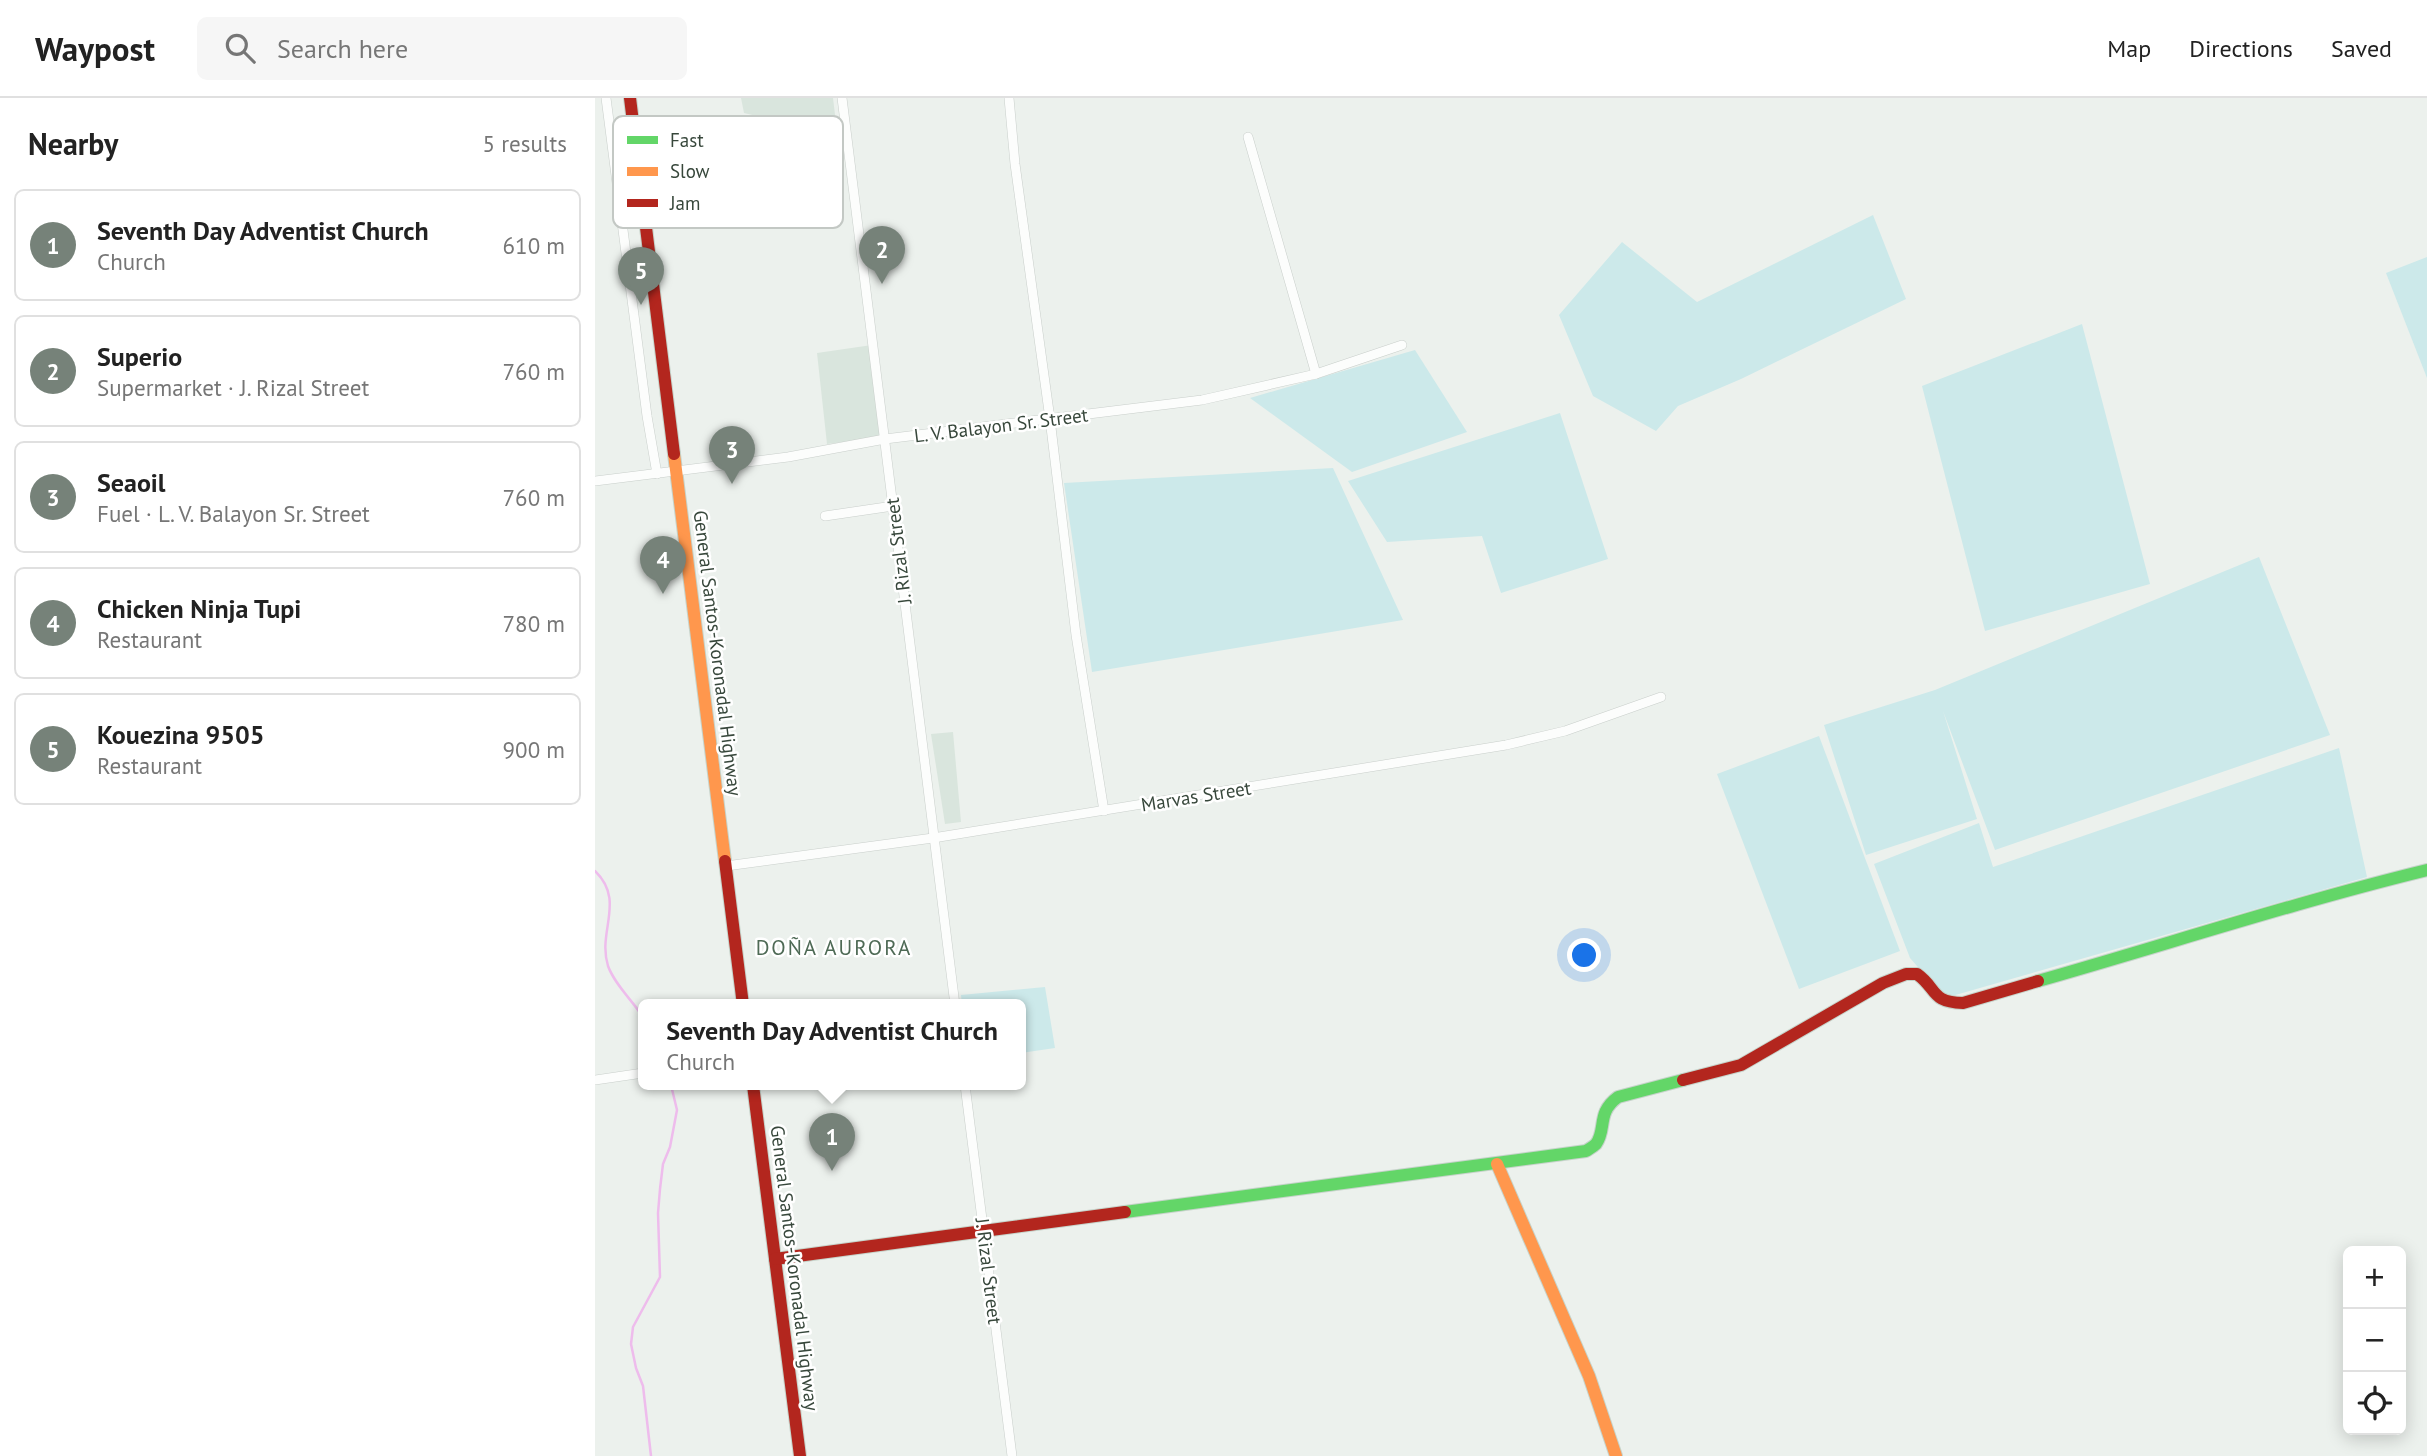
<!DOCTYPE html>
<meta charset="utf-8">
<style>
body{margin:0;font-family:"PT Sans",sans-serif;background:#f6f6f6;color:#222}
.controls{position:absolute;right:21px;bottom:21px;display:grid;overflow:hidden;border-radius:10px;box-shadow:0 4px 18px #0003}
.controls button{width:63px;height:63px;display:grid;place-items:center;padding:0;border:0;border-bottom:2px solid #e0e0e0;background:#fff;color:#222;font:35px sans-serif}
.you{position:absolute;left:990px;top:858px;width:24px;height:24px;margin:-18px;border:5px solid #fff;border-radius:50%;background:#1a73e8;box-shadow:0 0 0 10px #1a73e833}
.badge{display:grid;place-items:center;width:46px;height:46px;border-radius:50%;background:#768279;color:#fff;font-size:23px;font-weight:700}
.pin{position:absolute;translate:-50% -58px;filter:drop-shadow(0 2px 4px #0008)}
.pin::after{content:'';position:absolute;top:37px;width:24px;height:21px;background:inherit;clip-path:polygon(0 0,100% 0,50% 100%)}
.popup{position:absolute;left:43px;top:901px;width:388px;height:91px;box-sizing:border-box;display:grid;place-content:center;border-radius:10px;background:#fff;filter:drop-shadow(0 2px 5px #0005);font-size:23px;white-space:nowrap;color:#767676}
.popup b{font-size:26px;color:#222}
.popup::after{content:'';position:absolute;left:50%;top:100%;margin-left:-14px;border:14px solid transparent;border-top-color:#fff}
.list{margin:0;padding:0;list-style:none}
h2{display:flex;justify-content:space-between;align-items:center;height:91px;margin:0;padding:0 28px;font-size:30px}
h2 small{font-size:23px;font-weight:400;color:#767676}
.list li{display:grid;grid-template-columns:46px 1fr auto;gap:21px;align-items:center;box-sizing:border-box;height:112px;margin:0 14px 14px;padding:0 14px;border:2px solid #e0e0e0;border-radius:10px}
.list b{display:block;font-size:26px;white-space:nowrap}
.list p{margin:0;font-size:23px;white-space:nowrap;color:#767676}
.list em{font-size:23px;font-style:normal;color:#767676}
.icon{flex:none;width:38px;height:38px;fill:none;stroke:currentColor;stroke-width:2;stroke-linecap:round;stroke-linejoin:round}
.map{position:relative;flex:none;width:1832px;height:1358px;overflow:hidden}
header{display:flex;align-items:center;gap:42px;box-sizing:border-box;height:98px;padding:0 35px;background:#fff;border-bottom:2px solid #e0e0e0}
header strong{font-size:33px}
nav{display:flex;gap:38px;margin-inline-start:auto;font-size:24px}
.search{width:490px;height:63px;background:#f6f6f6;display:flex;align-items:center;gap:18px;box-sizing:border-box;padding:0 24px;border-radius:10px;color:#767676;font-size:26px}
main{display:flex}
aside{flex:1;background:#fff}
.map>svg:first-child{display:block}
</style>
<header>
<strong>Waypost</strong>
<div class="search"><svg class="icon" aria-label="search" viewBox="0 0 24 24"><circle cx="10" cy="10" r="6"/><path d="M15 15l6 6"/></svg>Search here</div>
<nav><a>Map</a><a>Directions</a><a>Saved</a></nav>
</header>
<main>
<aside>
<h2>Nearby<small>5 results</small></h2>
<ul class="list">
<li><span class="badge">1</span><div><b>Seventh Day Adventist Church</b><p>Church</p></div><em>610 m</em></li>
<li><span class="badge">2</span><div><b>Superio</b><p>Supermarket · J. Rizal Street</p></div><em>760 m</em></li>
<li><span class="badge">3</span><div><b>Seaoil</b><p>Fuel · L. V. Balayon Sr. Street</p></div><em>760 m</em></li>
<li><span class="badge">4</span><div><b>Chicken Ninja Tupi</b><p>Restaurant</p></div><em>780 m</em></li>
<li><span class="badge">5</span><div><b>Kouezina 9505</b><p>Restaurant</p></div><em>900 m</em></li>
</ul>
</aside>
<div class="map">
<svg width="1832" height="1358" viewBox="0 0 1832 1358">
<rect width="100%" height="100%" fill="#ecf1ed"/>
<g fill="#d9e5dd">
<polygon points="146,0 238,0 242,33 224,36 219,18 179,22 149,15"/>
<polygon points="277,247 289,339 232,346 222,255"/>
<polygon points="358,634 366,724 350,726 336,636"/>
</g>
<g fill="#cce9ea">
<polygon points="1278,117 1311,201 1146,281 1083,308 1061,333 998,298 964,217 1027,144 1102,204"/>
<polygon points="1832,159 1832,280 1791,175"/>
<polygon points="1487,226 1555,486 1390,533 1327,288"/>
<polygon points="820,252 872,334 757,374 655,300"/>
<polygon points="965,315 1013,461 906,495 887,438 792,444 753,383"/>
<polygon points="738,370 808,522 497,574 469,385"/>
<polygon points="1664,459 1735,637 1400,752 1348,613 1382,721 1271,757 1229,627 1340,592"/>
<polygon points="1224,638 1305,853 1204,891 1122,676"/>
<polygon points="1744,650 1772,779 1350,900 1315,860 1279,766 1384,725 1398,769"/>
<polygon points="450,889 460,950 426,955 426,907 367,907 366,897"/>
</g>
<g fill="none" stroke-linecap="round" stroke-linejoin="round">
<g stroke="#eebcec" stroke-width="2.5">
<path d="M0,773C31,803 2,833 13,868C20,887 37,902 48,919"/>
<polyline points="56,1358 48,1288 41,1270 36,1246 38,1229 65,1179 63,1115 65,1091 68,1066 75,1049 82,1012 76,987"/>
</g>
<g stroke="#c9cfcb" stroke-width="10">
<g id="street">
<polyline points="11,0 52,318 62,376"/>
<polyline points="247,0 360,907"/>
<polyline points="414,0 420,66 455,321 481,537 509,713"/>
<polyline points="653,39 721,276"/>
<polyline points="0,383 193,359 290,341 607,302 721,276 807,247"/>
<polyline points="230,418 298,408"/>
<polyline points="131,768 338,740 911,647 970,633 1066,599"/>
<polyline points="0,982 48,975"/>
<polyline points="370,987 417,1358"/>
</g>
</g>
<g stroke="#c6d3ca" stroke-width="14">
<g id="fast">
<path d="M1443,883C1573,846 1701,804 1832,772"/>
<path d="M530,1114L991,1053C994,1051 998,1049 1001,1046C1012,1031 1001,1015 1023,999L1088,982"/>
</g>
</g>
<g stroke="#c6d3ca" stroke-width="14">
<g id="slow">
<polyline points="79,356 130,763"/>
<polyline points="902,1066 994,1278 1021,1358"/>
</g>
</g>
<g stroke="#c6d3ca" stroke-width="14">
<g id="jam">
<polyline points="35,0 79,356"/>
<polyline points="130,763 148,907"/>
<path d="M1088,982L1146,967L1288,885L1311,876H1322C1343,891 1335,904 1368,905L1443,883"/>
<polyline points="158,987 205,1358"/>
<polyline points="180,1161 530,1114"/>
</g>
</g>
<use href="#street" stroke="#fcfdfc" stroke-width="9"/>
<use href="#fast" stroke="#63d668" stroke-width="12"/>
<use href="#slow" stroke="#ff974d" stroke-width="12"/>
<use href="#jam" stroke="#b3261e" stroke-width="12"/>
</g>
<g text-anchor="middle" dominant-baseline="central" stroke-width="5" stroke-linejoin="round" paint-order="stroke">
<g font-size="19" fill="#37473b" stroke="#fff">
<text transform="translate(406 327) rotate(-7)">L. V. Balayon Sr. Street</text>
<text transform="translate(303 453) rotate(-97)">J. Rizal Street</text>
<text transform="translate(123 555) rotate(83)">General Santos-Koronadal Highway</text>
<text transform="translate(601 698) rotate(-9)">Marvas Street</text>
<text transform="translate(200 1170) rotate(83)">General Santos-Koronadal Highway</text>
<text transform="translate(394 1173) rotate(83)">J. Rizal Street</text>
</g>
<g font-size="21" letter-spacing="2" fill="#4e6a55" stroke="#fff">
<text x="239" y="849">DOÑA AURORA</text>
</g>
</g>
<rect x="18" y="18" width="230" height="112" rx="10" fill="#fff" stroke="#c3c8c4" stroke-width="2"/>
<rect x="32" y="38" width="31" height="8" fill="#63d668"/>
<rect x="32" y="69" width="31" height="9" fill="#ff974d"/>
<rect x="32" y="101" width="31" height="8" fill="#b3261e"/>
<g font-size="19" fill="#37473b">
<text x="75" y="49">Fast</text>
<text x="75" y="80">Slow</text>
<text x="75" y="112">Jam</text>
</g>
</svg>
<div class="controls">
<button>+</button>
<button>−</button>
<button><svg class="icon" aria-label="locate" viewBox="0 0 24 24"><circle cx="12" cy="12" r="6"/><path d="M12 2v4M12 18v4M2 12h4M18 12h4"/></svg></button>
</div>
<div class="you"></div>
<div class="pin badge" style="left:237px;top:1073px">1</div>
<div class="popup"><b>Seventh Day Adventist Church</b>Church</div>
<div class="pin badge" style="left:287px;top:186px">2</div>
<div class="pin badge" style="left:137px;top:386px">3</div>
<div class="pin badge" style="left:68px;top:496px">4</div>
<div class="pin badge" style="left:46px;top:207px">5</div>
</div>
</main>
